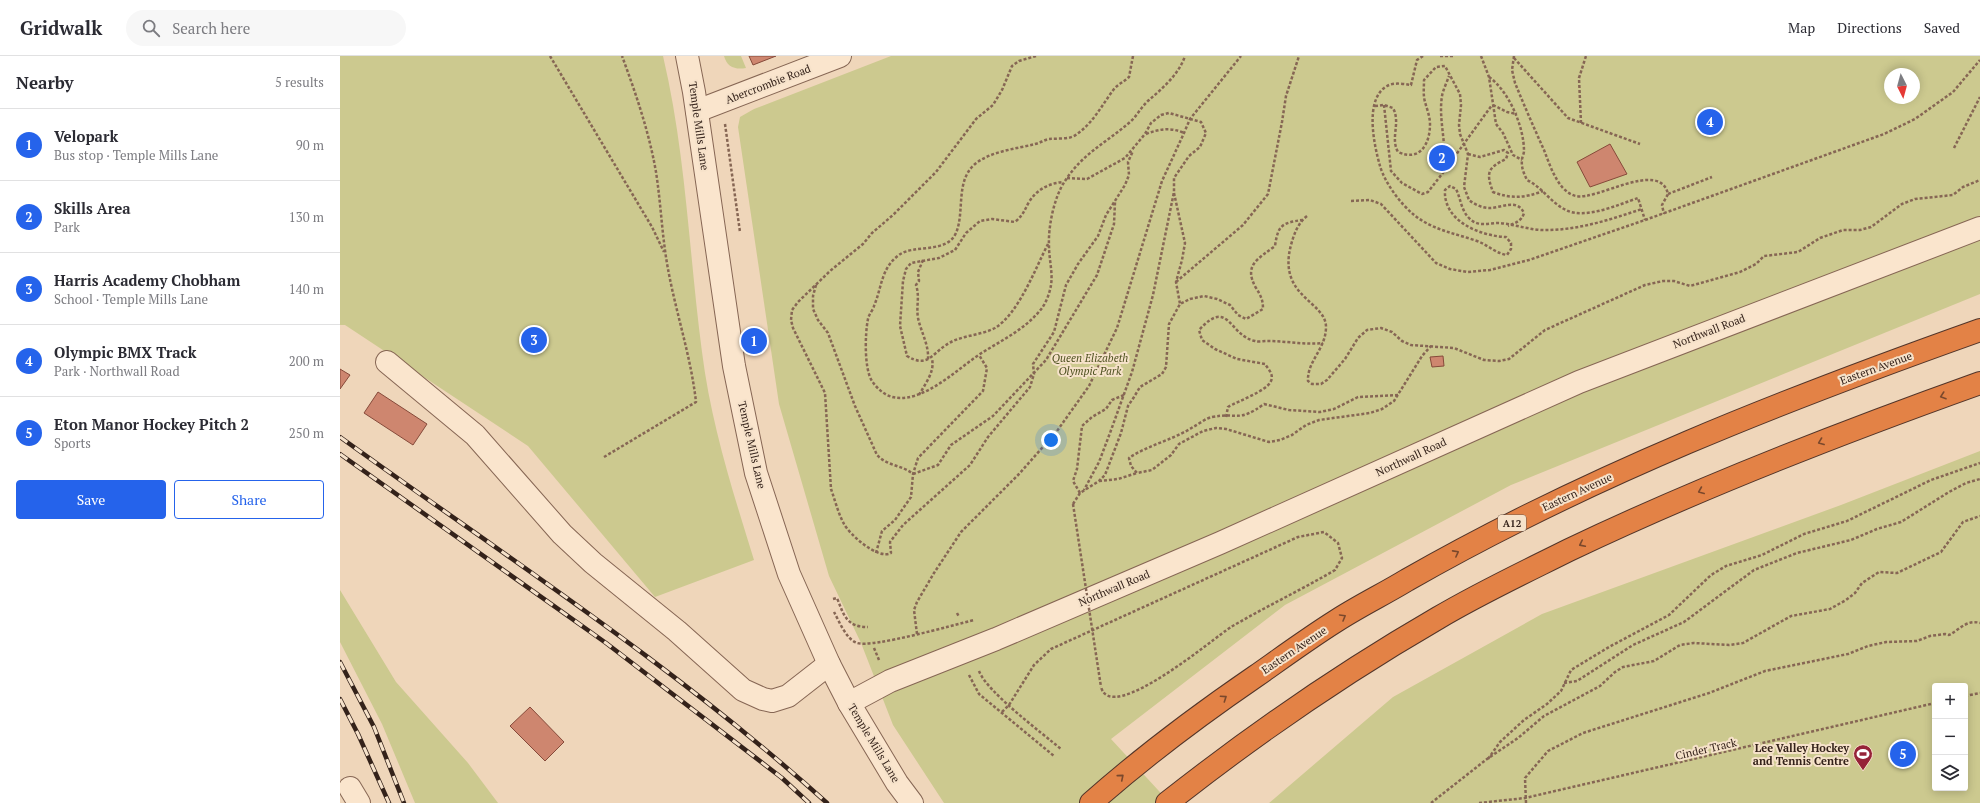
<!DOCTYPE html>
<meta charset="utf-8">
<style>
body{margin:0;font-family:"PT Serif",serif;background:#f7f7f7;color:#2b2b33}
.controls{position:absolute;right:12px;bottom:12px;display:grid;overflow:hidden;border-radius:4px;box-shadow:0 2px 10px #0003}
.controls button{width:36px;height:36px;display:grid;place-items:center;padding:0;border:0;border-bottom:1px solid #e1e1e2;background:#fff;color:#2b2b33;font:20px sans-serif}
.compass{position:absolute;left:1544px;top:12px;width:36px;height:36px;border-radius:50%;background:#fff;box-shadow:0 2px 10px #0003;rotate:174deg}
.you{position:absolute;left:711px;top:384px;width:14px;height:14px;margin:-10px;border:3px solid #fff;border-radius:50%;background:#1a73e8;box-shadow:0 0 0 6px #1a73e833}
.badge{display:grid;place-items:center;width:26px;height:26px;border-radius:50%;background:#2563eb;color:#fff;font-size:13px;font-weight:700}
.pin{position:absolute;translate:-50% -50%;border:2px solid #fff;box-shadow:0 1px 4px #0006}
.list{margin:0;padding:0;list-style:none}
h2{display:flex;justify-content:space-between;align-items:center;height:52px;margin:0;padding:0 16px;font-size:17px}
h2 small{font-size:13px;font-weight:400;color:#7c7c81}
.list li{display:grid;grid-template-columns:26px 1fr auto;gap:12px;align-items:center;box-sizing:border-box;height:72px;padding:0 16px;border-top:1px solid #e1e1e2}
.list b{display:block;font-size:15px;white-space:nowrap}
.list p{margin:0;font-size:13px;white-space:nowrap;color:#7c7c81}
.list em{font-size:13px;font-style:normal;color:#7c7c81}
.actions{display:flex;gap:8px;padding:12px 16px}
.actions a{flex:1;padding:9px 0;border:1px solid #2563eb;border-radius:4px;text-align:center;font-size:14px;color:#2563eb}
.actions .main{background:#2563eb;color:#fff}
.icon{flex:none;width:22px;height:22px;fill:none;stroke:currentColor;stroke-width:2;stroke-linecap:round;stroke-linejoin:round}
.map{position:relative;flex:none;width:1640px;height:747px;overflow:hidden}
header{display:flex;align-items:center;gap:24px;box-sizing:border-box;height:56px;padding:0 20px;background:#fff;border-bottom:1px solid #e1e1e2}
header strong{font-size:19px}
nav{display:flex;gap:22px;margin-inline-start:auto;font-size:14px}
.search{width:280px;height:36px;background:#f7f7f7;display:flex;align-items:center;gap:10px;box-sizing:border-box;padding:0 14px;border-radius:22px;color:#7c7c81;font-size:15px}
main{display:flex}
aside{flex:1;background:#fff}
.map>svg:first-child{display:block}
</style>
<header>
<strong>Gridwalk</strong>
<div class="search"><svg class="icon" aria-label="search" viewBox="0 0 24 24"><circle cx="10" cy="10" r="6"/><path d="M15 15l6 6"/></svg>Search here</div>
<nav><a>Map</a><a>Directions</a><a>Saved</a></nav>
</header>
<main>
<aside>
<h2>Nearby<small>5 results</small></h2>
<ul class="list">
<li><span class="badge">1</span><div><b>Velopark</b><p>Bus stop · Temple Mills Lane</p></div><em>90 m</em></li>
<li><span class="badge">2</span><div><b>Skills Area</b><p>Park</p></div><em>130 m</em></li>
<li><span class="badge">3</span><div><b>Harris Academy Chobham</b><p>School · Temple Mills Lane</p></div><em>140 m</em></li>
<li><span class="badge">4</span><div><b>Olympic BMX Track</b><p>Park · Northwall Road</p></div><em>200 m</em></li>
<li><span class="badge">5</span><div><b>Eton Manor Hockey Pitch 2</b><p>Sports</p></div><em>250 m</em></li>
</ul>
<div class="actions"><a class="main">Save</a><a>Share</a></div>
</aside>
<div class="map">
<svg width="1640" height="747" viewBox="0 0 1640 747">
<rect width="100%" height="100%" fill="#efd6ba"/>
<g fill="#ccc98f" fill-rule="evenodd">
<path d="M0,0H323C346,97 349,198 362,296C371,368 393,436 414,504L315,541L188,390L5,269H0Z"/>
<path d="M384,0H401L406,12C395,14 387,11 384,0Z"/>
<path d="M551,0H1640V238L1171,429L945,549L771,683L830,747H604L553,669L521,587L489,520L439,348L398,71L400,61L414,53ZM1550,18H1574V42H1550Z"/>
<path d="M1640,395V747H929L1053,641L1202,558L1501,449ZM1595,630H1625V732H1595Z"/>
<polygon points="0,534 56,626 128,707 158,747 75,747 42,668 0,586"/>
</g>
<g fill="#ce866f" stroke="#864a3a">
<polygon points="409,0 436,0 413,9"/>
<polygon points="1270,88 1287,118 1250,131 1237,106"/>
<polygon points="1103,300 1104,310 1092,311 1090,301"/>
<polygon points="0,313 10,319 0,333"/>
<polygon points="38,336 87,368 73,389 24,357"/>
<polygon points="190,651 224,686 205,705 170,670"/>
</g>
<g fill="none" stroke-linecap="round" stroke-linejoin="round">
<g stroke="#866654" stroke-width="24">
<g id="minor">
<polyline points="347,0 354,36 394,310 416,417 449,518 489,608 509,647 557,727 572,747"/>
<polyline points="357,55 500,0"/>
<polyline points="47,306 135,379 222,478 253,507 337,575 403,634 423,643 432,645 448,640 489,608"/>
<polyline points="509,647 550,625 656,583 880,487 1239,326 1640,172"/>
<polyline points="10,732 19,747"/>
</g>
</g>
<g stroke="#533529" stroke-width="24">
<g id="highway">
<path d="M751,747C804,700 859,659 916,620C943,601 969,582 996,565C1019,550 1044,538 1067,524C1249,420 1443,344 1640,274"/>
<path d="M827,747C913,679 1003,617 1098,562C1140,537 1185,516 1229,494C1363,430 1500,377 1640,327"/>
</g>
</g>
<g stroke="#866654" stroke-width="2.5" stroke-dasharray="3 2" stroke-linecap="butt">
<polyline points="210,0 312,171 324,196"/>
<path d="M696,0L679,5L672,10L662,34L653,49L636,63L596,116L553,159L532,177L523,188L490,215L458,246L452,254L451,264L453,272L485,337L491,433C495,444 498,457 504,468C510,479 538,504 551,497L550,486L563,469L630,409L648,381L690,331L694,318L693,308L714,276L726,229L738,208L758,180L766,159L785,129L789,119L788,106L793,95"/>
<path d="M793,0L789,21C784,26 778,28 774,33C762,49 753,67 737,78C730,84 718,82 709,83C704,84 700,87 695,88C676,93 651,95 635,108C615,125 625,156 616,177C607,198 573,188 559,199C541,212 542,231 534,250C533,254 529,258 528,263C525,277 524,313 532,325C543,341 556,345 574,340C599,332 618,313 640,298C662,284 686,273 702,252C706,247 710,236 711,229C713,217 709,203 709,190C708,171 714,141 725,125C743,97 766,87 790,66C797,60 801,51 809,44C823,32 839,18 845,0"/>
<path d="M1083,0L1077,4L1071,29C1064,28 1054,26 1047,30C1024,43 1034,89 1040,110C1045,127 1060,147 1073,158C1092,174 1114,177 1137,185C1148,189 1155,197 1167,199L1171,193V187L1166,181C1140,180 1103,165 1105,134L1110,130L1116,133C1121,143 1121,155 1130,163C1138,171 1149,167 1159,167C1173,168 1186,173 1201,174C1236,175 1269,164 1302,153"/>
<polyline points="1100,0 1113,0"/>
<polyline points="1141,0 1149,21 1156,68 1163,77 1173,99 1182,104"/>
<path d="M1174,0L1172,14L1175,27C1184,49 1194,72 1204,94C1209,107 1214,122 1223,132C1227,136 1231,139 1236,140C1257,145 1320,103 1328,138L1322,149L1324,158"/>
<polyline points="1174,2 1228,62 1300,88"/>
<path d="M1149,21C1169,35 1184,71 1184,95C1184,98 1182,101 1182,104C1181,111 1184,118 1187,124C1202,131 1211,147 1226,154C1245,164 1280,148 1298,142L1305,164"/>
<polyline points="1044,49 1051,115 1062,127 1082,138 1088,136 1102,118 1152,49"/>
<polyline points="1153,49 1167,56 1177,58"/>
<path d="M1035,50L1044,49L1053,52C1061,67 1050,82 1058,96C1080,106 1090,88 1090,68C1090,61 1087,53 1085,46C1083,39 1084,32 1084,24L1096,11L1105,10L1120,38L1121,49L1119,69L1120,78L1128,98L1124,131L1129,144C1134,148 1142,152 1149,152C1162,152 1177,142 1184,157C1182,165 1175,167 1168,170"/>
<polyline points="1241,67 1239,22 1246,0"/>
<polyline points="385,68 400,176"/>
<path d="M806,78C819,73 831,71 844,77"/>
<polyline points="1614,92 1640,41"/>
<path d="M1128,98L1140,101L1164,94L1168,97L1166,103C1147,112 1146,117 1153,136C1171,143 1185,142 1203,135"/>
<path d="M1103,115C1108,90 1098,65 1102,40C1103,34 1107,26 1109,20"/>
<polyline points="727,122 747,123 785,102 805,78 811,67 821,59 829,57 861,66 866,77 860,91 849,100 834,122 834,136 813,239 792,316 770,377 759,406 744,434"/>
<polyline points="834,137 845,187 842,204 836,226 840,248"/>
<polyline points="1328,138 1372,121"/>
<polyline points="1011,145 1030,144 1041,148 1096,207 1110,213 1127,216 1150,214 1189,204 1305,164 1544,78 1575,63 1613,36 1640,4"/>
<path d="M967,160C958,167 954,178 951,189C937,241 986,245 986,271C986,293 967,305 968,325L972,328H981L987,324L1005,303L1018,282L1027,274L1041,272L1052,276L1062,285L1071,289L1114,292L1144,304L1159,305L1169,303L1205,274L1305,229L1323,225H1334L1350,230L1400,216L1416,208L1424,200L1458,196L1480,182L1503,174H1520L1531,171L1562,148L1575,143L1613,139L1623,131L1640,124"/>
<path d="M708,188C695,213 679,257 655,272C640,280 620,279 606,289C591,299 587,312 567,300L560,270L563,225L566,213L571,207L599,202L615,194L626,177L640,165L652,163L675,166C684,158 684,155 689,146C697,133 710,127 723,126"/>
<path d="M583,204L578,216L579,225L576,229C580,241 576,250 578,262C581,276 589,289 588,303"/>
<polyline points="836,226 903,169 928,138 942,66 946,40 959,0"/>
<path d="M476,229L473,240V253L478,264L488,277L515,350L537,399C547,410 562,409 573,418"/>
<path d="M579,339C585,328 595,316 592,303"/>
<path d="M1058,339L1018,341L994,353L980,356L949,354L924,348C898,367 898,356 872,361C866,362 859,368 853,371C833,384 808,389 789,402L791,410L797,417L812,414L831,399L839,388L863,375L876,372L886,373L929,386L940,384L952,379L966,369L979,364L1030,357L1042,353L1054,345L1082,300L1091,290"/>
<path d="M886,361L888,351C898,345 927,335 931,325C934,318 928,313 925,308L897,303L875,293L862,284L859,274C889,241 889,280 915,285C918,286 923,285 927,285C946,285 964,289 983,287"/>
<path d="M264,401L356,346C351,301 336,257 328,213C322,181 321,148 316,116C309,76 296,38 282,0"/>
<polyline points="573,418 598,409 611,389 653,360 706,304 757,219 774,168 775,146"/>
<polyline points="759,425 778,423 797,417"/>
<polyline points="740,437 733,425 737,413 742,370 752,361 766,353 772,344 784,339"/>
<path d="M733,448L740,437L759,425L765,419L781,377L788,350L794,341L800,331L822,318L826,311L829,268L840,248L850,243L864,240L877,243L890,249L898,259L906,263L923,253C923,244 921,240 916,232C903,209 918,203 935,190C938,169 942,167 962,164"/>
<polyline points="536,497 542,475 555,464 571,441 573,418 578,402 643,335 647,312 639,299"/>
<path d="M493,543L497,542C504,560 507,571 528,571"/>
<path d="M494,556C499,565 506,583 517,587C533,592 613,569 634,564"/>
<polyline points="617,557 619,561"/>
<polyline points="577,578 574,554 577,546 594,517 621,476 679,418 717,375 749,330 777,272 822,125 844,77 850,63 901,0"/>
<polyline points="534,592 539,604"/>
<path d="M639,615C647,636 702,677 721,693"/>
<polyline points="629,619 639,638 714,700"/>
<polyline points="1224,627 1237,625 1293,589 1344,566 1414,514 1457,497 1511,484 1537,473 1561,466 1609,436 1626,427 1640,423"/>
<polyline points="1625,640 1640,637"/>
<path d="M662,656L669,649L694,609L711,593L958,481L984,476L998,487L1002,502L995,514C961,534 925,551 891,571C875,581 771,670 761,631"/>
<polyline points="1148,703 1160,686 1184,664 1207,648 1221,635 1231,614 1269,591 1329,559 1371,519 1386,510 1422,499 1464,478 1507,465 1591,424 1640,407"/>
<polyline points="1091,747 1147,703 1178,682 1204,660 1260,630 1275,616 1283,611 1314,605 1340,589 1354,587 1389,589 1403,587 1451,560 1490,553 1506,544 1515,537 1522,527 1539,516 1557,517 1601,496 1623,466 1640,460"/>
<polyline points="1139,747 1185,742 1595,647"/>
<path d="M1186,747L1185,722L1208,695L1243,677L1369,637L1425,615L1508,598L1528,590L1546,586L1577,585L1590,580L1605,578L1609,579C1619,574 1627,563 1640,567"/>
</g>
<use href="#minor" stroke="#fae5cd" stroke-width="22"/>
<use href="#highway" stroke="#e38246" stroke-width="22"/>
<g stroke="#34221a" stroke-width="4.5">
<g id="rail">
<path d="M0,381C165,500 336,611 487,747"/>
<polyline points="0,398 266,587 442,722 469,747"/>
<polyline points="0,606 34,671 64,747"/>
<polyline points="0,643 18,678 49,747"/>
</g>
</g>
<use href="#rail" stroke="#f6e2ca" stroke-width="3" stroke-dasharray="9" stroke-linecap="butt"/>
<polyline stroke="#866654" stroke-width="2.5" stroke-dasharray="3 2" stroke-linecap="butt" points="733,448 761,631"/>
</g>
<defs><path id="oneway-chevron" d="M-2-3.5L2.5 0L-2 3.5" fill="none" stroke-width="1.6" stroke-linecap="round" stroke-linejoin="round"/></defs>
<g stroke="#7a482c">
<use href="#oneway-chevron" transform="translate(1603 340) rotate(161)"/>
<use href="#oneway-chevron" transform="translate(1481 386) rotate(159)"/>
<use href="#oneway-chevron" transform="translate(1361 435) rotate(157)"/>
<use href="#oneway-chevron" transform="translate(1242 488) rotate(154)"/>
<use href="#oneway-chevron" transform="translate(1116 497) rotate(-28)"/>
<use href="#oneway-chevron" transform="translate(1003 561) rotate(-30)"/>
<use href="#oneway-chevron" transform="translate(884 642) rotate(-34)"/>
<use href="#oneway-chevron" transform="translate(781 721) rotate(-40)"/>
</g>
<defs>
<g id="stadium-pin" transform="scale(1)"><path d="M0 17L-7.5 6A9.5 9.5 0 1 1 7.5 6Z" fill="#962338" stroke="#f6e2ca"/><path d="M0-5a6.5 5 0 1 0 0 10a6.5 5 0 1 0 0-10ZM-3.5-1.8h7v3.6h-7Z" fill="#fff"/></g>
</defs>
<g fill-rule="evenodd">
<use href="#stadium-pin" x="1523" y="698"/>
</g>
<g text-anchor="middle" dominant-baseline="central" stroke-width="4" stroke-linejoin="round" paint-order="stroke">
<rect fill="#f6e2ca" stroke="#6e5c4f" stroke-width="1" x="1158" y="459" width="28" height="16" rx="3"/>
<g font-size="10" font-weight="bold" fill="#34221a">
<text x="1172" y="467">A12</text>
</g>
<g font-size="11" fill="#34221a" stroke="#f6e2ca">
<text transform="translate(428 28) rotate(-21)">Abercrombie Road</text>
<text transform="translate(359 70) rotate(82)">Temple Mills Lane</text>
<text transform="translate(1369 275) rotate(-21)">Northwall Road</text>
<text transform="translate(1536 312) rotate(-20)">Eastern Avenue</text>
<text transform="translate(412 389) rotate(77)">Temple Mills Lane</text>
<text transform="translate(1071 401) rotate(-25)">Northwall Road</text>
<text transform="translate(1237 436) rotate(-25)">Eastern Avenue</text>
<text transform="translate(774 532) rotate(-23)">Northwall Road</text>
<text transform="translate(954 594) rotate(-34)">Eastern Avenue</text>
<text transform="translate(534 687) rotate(59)">Temple Mills Lane</text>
<text transform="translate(1366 693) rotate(-13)">Cinder Track</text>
</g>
<g font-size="11" font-style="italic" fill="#4e5120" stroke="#f6e2ca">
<text x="750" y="302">Queen Elizabeth<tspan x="750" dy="13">Olympic Park</tspan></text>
</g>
<g font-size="11" font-weight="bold" fill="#34221a" stroke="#f6e2ca" text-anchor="end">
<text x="1509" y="692">Lee Valley Hockey<tspan x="1509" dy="13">and Tennis Centre</tspan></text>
</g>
</g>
</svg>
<div class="controls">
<button>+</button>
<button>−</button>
<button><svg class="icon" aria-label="layers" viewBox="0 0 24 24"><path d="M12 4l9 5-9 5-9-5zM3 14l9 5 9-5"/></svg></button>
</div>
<svg class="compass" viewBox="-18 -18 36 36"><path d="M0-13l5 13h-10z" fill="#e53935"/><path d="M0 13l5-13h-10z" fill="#7c7c81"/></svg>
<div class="you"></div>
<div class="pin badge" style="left:414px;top:285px">1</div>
<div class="pin badge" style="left:1102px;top:102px">2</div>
<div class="pin badge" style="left:194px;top:284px">3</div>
<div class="pin badge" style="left:1370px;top:66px">4</div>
<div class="pin badge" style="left:1563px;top:698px">5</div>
</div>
</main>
